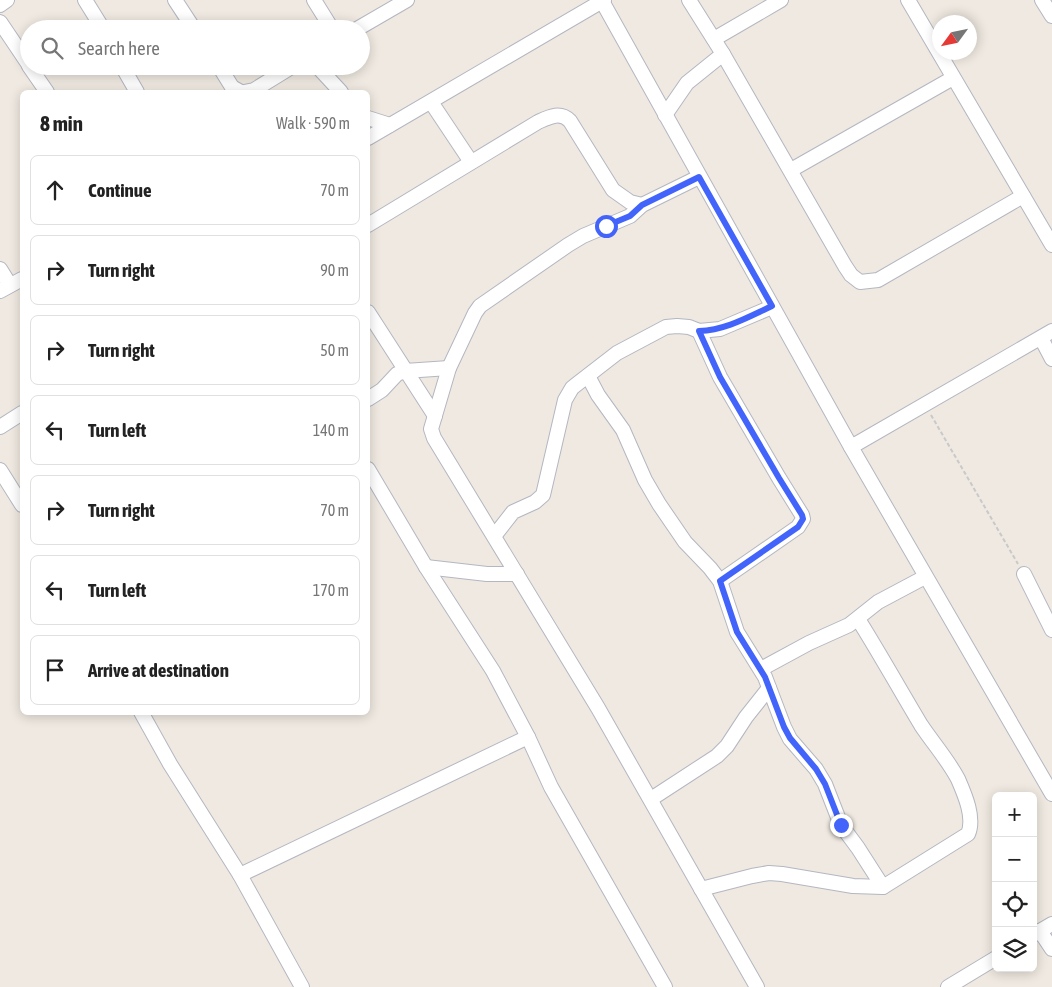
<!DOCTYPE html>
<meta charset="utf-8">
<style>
body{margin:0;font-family:"Asap Condensed",sans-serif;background:#f2f2f2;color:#222}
.controls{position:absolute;right:15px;bottom:15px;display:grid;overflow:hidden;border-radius:8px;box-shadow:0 2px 12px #0003}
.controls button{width:45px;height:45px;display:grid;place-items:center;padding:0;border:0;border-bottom:1px solid #e0e0e0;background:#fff;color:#222;font:25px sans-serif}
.compass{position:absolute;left:932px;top:15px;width:45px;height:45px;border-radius:50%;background:#fff;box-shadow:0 2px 12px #0003;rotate:237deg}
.stop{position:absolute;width:15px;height:15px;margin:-11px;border:4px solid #4264fb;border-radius:50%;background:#fff}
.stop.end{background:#4264fb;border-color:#fff;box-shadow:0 1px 5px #0008}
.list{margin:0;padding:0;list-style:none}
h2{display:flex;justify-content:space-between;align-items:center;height:65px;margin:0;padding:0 20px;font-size:21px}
h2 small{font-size:16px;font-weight:400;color:#767676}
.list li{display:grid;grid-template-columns:32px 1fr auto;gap:15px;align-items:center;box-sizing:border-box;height:70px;margin:0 10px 10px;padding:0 10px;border:1px solid #e0e0e0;border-radius:8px}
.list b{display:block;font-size:19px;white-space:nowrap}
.list em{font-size:16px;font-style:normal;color:#767676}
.icon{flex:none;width:28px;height:28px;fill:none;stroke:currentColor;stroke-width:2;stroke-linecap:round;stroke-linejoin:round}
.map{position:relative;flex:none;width:1052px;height:987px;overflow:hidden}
.search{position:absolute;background:#fff;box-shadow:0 2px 12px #0003;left:20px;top:20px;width:350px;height:55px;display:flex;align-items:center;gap:12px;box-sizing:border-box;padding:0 18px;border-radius:28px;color:#767676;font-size:19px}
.panel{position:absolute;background:#fff;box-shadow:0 2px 12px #0003;left:20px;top:90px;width:350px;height:625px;border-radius:8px}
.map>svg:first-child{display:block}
</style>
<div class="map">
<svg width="1052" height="987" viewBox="0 0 1052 987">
<rect width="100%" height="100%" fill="#efe9e1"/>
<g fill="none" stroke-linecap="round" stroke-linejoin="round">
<g stroke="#b4b7c1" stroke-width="16">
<g id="minor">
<polyline points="85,0 103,29"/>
<polyline points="175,0 194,29"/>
<polyline points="314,0 332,29"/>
<polyline points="689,0 723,54 845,266 851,275 860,282 878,280 1023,196"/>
<polyline points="908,0 1052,245"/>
<polyline points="1042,0 1052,16"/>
<polyline points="602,1 851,447 1052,794"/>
<polyline points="0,5 7,0"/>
<polyline points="0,22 29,65"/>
<polyline points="357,29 407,0"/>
<polyline points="714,39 781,0"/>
<polyline points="29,66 47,92"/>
<polyline points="122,66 137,92"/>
<polyline points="219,66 232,87 241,92"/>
<polyline points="317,66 341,92"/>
<polyline points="244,92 254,90 293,66"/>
<polyline points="431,102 471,162"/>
<polyline points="665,115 687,83 723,54"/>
<polyline points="368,118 390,125"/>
<polyline points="368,138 604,0"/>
<polyline points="791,170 953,78"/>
<polyline points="699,177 642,205 630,216 583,236 568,245 480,306 475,313 449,368 431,429 434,438 598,708 757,987"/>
<path d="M368,225L538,122C549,117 560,111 570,121L613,190L630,202L642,205"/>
<polyline points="0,269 10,285"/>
<polyline points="0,291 22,279"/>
<polyline points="368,312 435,416"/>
<polyline points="699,331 720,377 779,478 802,515 803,519 798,527 720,581"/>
<polyline points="1041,338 1052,359"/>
<polyline points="588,376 598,395 623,430 645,480 659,504 685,542 710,568 720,581 737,632 765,677 784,727 790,739 816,769 825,784 841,825 858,848 883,887"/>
<polyline points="368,399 382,390 397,374 405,371 449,368"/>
<polyline points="0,427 22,413"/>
<polyline points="851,447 1052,331"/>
<polyline points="368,469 426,567 493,671 528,737 551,787 665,987"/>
<polyline points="0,470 22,505"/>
<polyline points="495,535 513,512 535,502 543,495 565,400 572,388 577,384 617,353 666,327 677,326 689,327 699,331 720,329 772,307"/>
<polyline points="426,567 487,574 517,574"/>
<polyline points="1024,574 1052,630"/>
<polyline points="761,669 809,643 849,625 878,602 925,577"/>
<polyline points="141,712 170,764 240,875 302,987"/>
<polyline points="651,799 717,756 727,746 746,717 769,688"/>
<polyline points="240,875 528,737"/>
<path d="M701,889L752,876L769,873L782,874L853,886L883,887L968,834C975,818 965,795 958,779C948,760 933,743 921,725C900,690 880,654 858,619"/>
<polyline points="1040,931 1052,949"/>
<polyline points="1033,935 1052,924"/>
<polyline points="948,987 996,958"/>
</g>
</g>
<polyline stroke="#c9c9c9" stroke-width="2" stroke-dasharray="4 2.5" stroke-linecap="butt" points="931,415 1018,564"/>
<use href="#minor" stroke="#fff" stroke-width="14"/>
</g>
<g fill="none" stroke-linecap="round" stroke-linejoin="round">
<path stroke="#4264fb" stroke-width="6" d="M606,226L630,216L642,205L699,177L772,306C748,317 726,330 699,331L720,377L779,478L802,515L803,519L798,527L720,581L737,632L765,677L784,727L790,738L816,769L825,784L841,825"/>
</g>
</svg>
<div class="controls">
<button>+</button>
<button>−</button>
<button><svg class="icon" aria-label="locate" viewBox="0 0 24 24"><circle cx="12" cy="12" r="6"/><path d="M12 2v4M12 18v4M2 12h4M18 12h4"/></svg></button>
<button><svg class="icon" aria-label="layers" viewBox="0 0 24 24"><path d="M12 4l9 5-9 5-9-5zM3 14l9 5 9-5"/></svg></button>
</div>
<svg class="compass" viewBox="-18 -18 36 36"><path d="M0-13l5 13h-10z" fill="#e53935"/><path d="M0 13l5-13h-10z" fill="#767676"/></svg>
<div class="stop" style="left:606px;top:226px"></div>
<div class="stop end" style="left:841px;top:825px"></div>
<div class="search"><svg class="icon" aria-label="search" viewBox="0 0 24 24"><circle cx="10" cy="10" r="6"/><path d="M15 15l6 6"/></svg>Search here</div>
<section class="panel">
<h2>8 min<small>Walk · 590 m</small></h2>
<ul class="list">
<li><svg class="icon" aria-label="ahead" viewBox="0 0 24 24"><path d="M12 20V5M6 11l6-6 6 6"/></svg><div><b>Continue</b></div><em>70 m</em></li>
<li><svg class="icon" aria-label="right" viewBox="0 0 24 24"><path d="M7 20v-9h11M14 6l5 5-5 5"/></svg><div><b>Turn right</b></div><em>90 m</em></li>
<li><svg class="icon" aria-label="right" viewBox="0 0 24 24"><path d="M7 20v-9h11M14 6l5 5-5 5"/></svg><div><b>Turn right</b></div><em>50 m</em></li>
<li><svg class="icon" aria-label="left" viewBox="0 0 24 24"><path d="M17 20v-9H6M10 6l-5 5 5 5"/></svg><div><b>Turn left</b></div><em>140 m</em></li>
<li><svg class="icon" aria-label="right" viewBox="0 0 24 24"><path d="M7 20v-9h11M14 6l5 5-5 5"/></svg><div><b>Turn right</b></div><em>70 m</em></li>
<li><svg class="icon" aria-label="left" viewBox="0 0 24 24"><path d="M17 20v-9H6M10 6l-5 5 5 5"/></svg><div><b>Turn left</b></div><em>170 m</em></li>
<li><svg class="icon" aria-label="arrive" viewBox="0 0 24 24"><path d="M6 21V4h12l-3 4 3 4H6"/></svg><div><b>Arrive at destination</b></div></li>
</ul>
</section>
</div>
